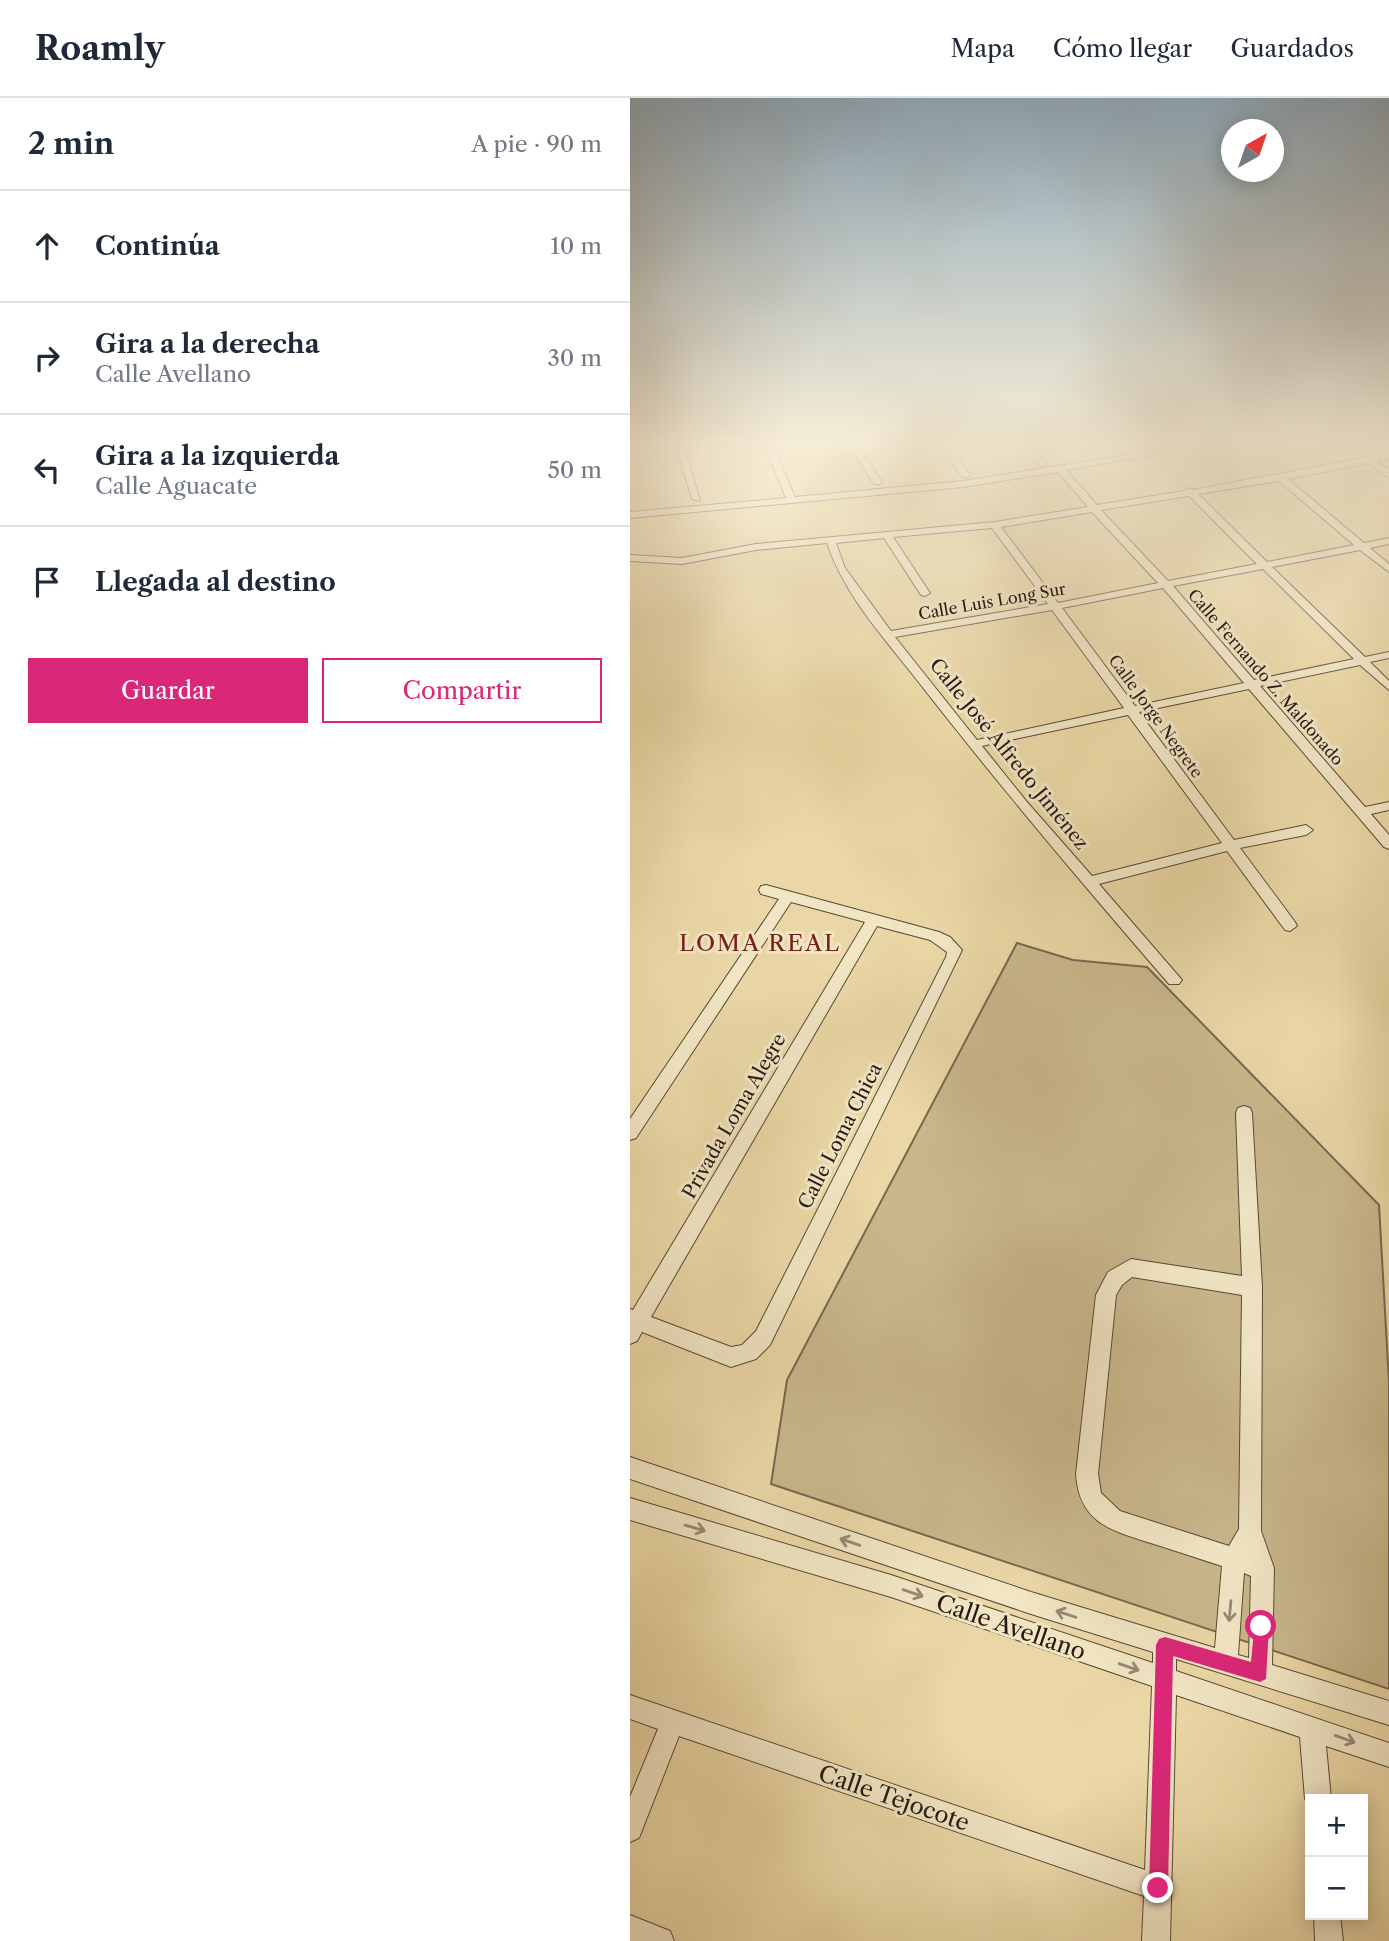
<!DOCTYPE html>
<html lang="es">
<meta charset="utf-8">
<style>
body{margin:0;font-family:"Libre Caslon Text",serif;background:#f6f6f7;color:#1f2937}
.controls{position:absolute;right:21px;bottom:21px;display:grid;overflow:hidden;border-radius:0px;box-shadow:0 4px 18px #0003}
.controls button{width:63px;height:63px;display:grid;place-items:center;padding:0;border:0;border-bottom:2px solid #e0e1e3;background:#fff;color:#1f2937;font:35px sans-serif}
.compass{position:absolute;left:591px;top:21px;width:63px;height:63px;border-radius:50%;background:#fff;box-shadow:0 4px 18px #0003;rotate:40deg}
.stop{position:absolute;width:21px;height:21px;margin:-16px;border:5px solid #db2777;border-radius:50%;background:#fff}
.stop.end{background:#db2777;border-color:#fff;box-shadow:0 2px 7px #0008}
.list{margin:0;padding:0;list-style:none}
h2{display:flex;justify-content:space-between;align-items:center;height:91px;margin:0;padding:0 28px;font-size:30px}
h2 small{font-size:23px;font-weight:400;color:#747a83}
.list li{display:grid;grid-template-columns:46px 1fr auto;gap:21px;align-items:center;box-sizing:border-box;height:112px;padding:0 28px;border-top:2px solid #e0e1e3}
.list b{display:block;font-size:26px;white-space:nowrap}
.list p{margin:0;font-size:23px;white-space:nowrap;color:#747a83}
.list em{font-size:23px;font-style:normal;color:#747a83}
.actions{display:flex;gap:14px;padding:21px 28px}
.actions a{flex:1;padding:16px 0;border:2px solid #db2777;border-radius:0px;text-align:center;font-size:24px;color:#db2777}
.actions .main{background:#db2777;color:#fff}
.icon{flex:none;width:38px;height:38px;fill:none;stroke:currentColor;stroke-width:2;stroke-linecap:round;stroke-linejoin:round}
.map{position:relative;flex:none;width:759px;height:1843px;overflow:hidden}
header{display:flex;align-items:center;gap:42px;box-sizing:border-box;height:98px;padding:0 35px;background:#fff;border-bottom:2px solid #e0e1e3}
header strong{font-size:33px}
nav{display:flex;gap:38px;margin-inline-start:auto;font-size:24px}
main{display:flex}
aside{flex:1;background:#fff}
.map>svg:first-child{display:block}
</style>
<header>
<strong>Roamly</strong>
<nav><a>Mapa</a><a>Cómo llegar</a><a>Guardados</a></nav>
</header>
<main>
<aside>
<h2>2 min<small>A pie · 90 m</small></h2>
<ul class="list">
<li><svg class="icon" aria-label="ahead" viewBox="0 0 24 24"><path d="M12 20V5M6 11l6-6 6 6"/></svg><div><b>Continúa</b></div><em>10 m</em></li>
<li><svg class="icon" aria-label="right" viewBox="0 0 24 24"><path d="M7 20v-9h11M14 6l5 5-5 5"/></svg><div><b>Gira a la derecha</b><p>Calle Avellano</p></div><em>30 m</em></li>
<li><svg class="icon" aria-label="left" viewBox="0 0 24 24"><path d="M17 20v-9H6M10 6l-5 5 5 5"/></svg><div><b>Gira a la izquierda</b><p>Calle Aguacate</p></div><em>50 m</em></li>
<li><svg class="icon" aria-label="arrive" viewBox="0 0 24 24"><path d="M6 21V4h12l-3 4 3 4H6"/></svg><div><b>Llegada al destino</b></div></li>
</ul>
<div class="actions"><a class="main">Guardar</a><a>Compartir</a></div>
</aside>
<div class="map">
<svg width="759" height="1843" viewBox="0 0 759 1843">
<rect width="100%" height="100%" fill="#ead7a5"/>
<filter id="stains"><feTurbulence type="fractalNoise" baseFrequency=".00286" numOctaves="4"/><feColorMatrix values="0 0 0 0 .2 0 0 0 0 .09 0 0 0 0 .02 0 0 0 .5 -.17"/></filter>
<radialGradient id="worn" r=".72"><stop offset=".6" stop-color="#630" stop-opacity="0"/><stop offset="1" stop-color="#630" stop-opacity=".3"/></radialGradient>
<polygon fill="#c9b78c" stroke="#786850" stroke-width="2" points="387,845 443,862 517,869 749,1107 759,1284 759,1591 141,1386 157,1282"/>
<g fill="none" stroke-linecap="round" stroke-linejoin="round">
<g stroke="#574938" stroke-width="2">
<g id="minor">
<polygon points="46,348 54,348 70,403 62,401"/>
<path d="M135,348H143L165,399L333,383L554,348H577L436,372L467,407L554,393L559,390L563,392L759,355V361L747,363L759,373V380L738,365L658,381L734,445L759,440V446L740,450L759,466V474L730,452L642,469L735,559L759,554V560L740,564L759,583V592L730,567L630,588L735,709L759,704V712L741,716L759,737V751L754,749L619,591L509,614L604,742L676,727L683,732L676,737L610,750L665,824L667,828L660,833L655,832L597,753L469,786L552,882L549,886H539C455,789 373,692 294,591C259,545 215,500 197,445L126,452L52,466L0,463V457L52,460L126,446L365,424L458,409L428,374L333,389L0,420V414L156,400ZM649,383L724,447L637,464L568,396ZM559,398L627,466L538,483L471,412ZM462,414L528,485L428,505L371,429ZM362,430L418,506L261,533L215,470L206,445L254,440L291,497L295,498L300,495L263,439ZM633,471L724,561L624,582L543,488ZM533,490L614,585L505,608L432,510ZM422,512L494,610L347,642L265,539ZM498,617L592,745L462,778L397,704L352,648Z"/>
<polygon points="220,348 229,348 252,384 250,386 244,386"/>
<polygon points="310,348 319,348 340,377 338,379 332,379"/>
<polygon points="395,348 404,348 417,366 416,368 410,368"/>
<path d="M136,787L309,834L320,839L332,852L140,1247L126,1261L101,1269L12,1234L7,1243L0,1246V1211L3,1212L235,824L161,804L6,1040L0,1042V1021L149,801L131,796L129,792L131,788ZM247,828L300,842L317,854L316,859L126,1233L112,1247L101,1249L21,1219Z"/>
<path d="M614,1008L620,1010L622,1015L632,1189L631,1433L644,1470L642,1567L759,1603V1627L546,1561V1573L759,1645V1669L696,1648L701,1701H680V1710L675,1701L670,1639L546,1597L540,1843H512L514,1798L49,1638L9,1740L0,1744V1699L28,1631L0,1621V1597L515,1772L522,1588L261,1499L0,1422V1400L261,1477L523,1565V1554L401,1516L0,1381V1359L401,1494L585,1550L592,1468C569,1461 547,1453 524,1446C483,1433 449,1426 446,1376L466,1197L478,1174L501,1161L612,1178L606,1015L608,1010ZM502,1179L612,1197L609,1431L599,1448L490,1413L471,1395L468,1376L486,1197L492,1187ZM614,1475L621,1478L619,1560L608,1557Z"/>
<polygon points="0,1817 40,1833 44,1843 0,1843"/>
<polygon points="684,1817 710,1817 713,1843 685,1843"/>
</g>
</g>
<use href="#minor" fill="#f1e5c4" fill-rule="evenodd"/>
</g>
<defs><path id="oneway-shaft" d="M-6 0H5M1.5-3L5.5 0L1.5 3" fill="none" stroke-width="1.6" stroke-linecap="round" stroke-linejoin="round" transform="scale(1.75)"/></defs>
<g stroke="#968a74">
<use href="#oneway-shaft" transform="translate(65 1430) rotate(16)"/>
<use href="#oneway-shaft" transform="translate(220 1444) rotate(-161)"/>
<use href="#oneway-shaft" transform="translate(283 1495) rotate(19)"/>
<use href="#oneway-shaft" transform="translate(600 1513) rotate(95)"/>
<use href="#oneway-shaft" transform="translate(436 1516) rotate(-162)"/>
<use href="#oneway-shaft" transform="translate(499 1569) rotate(19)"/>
<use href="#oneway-shaft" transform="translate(715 1641) rotate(20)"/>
</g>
<linearGradient id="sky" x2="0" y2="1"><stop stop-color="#8ea8b9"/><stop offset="0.57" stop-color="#f6edd6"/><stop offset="1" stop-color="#f6edd6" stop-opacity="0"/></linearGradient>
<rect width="759" height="606" fill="url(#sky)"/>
<polygon fill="#db2777" points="631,1520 637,1522 639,1528 636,1581 630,1584 543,1558 538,1790 535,1797 528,1799 522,1797 519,1790 526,1547 529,1541 535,1539 621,1564 625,1522"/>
<g text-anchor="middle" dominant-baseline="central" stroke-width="6" stroke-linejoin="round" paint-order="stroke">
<g font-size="16" fill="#261a13" stroke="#f1e5c4">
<text transform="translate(362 503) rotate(-10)">Calle Luis Long Sur</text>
<text transform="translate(636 579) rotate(49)">Calle Fernando Z. Maldonado</text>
<text transform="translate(526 618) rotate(54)">Calle Jorge Negrete</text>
</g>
<g font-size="19" fill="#261a13" stroke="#f1e5c4">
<text transform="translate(379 656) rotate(51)">Calle José Alfredo Jiménez</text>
<text transform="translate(104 1018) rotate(-60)">Privada Loma Alegre</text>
<text transform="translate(210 1038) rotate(-63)">Calle Loma Chica</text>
</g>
<g font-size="23" letter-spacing="2" fill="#7a1f14" stroke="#f1e5c4">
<text x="130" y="845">LOMA REAL</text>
</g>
<g font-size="23" fill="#261a13" stroke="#f1e5c4">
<text transform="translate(381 1529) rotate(19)">Calle Avellano</text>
<text transform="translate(264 1700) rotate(19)">Calle Tejocote</text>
</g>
</g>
<rect width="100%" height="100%" filter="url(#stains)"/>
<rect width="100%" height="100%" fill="url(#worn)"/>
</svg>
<div class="controls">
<button>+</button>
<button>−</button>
</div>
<svg class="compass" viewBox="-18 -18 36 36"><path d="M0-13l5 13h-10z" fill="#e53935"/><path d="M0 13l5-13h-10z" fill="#747a83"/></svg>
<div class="stop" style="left:631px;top:1528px"></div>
<div class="stop end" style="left:528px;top:1790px"></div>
</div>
</main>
